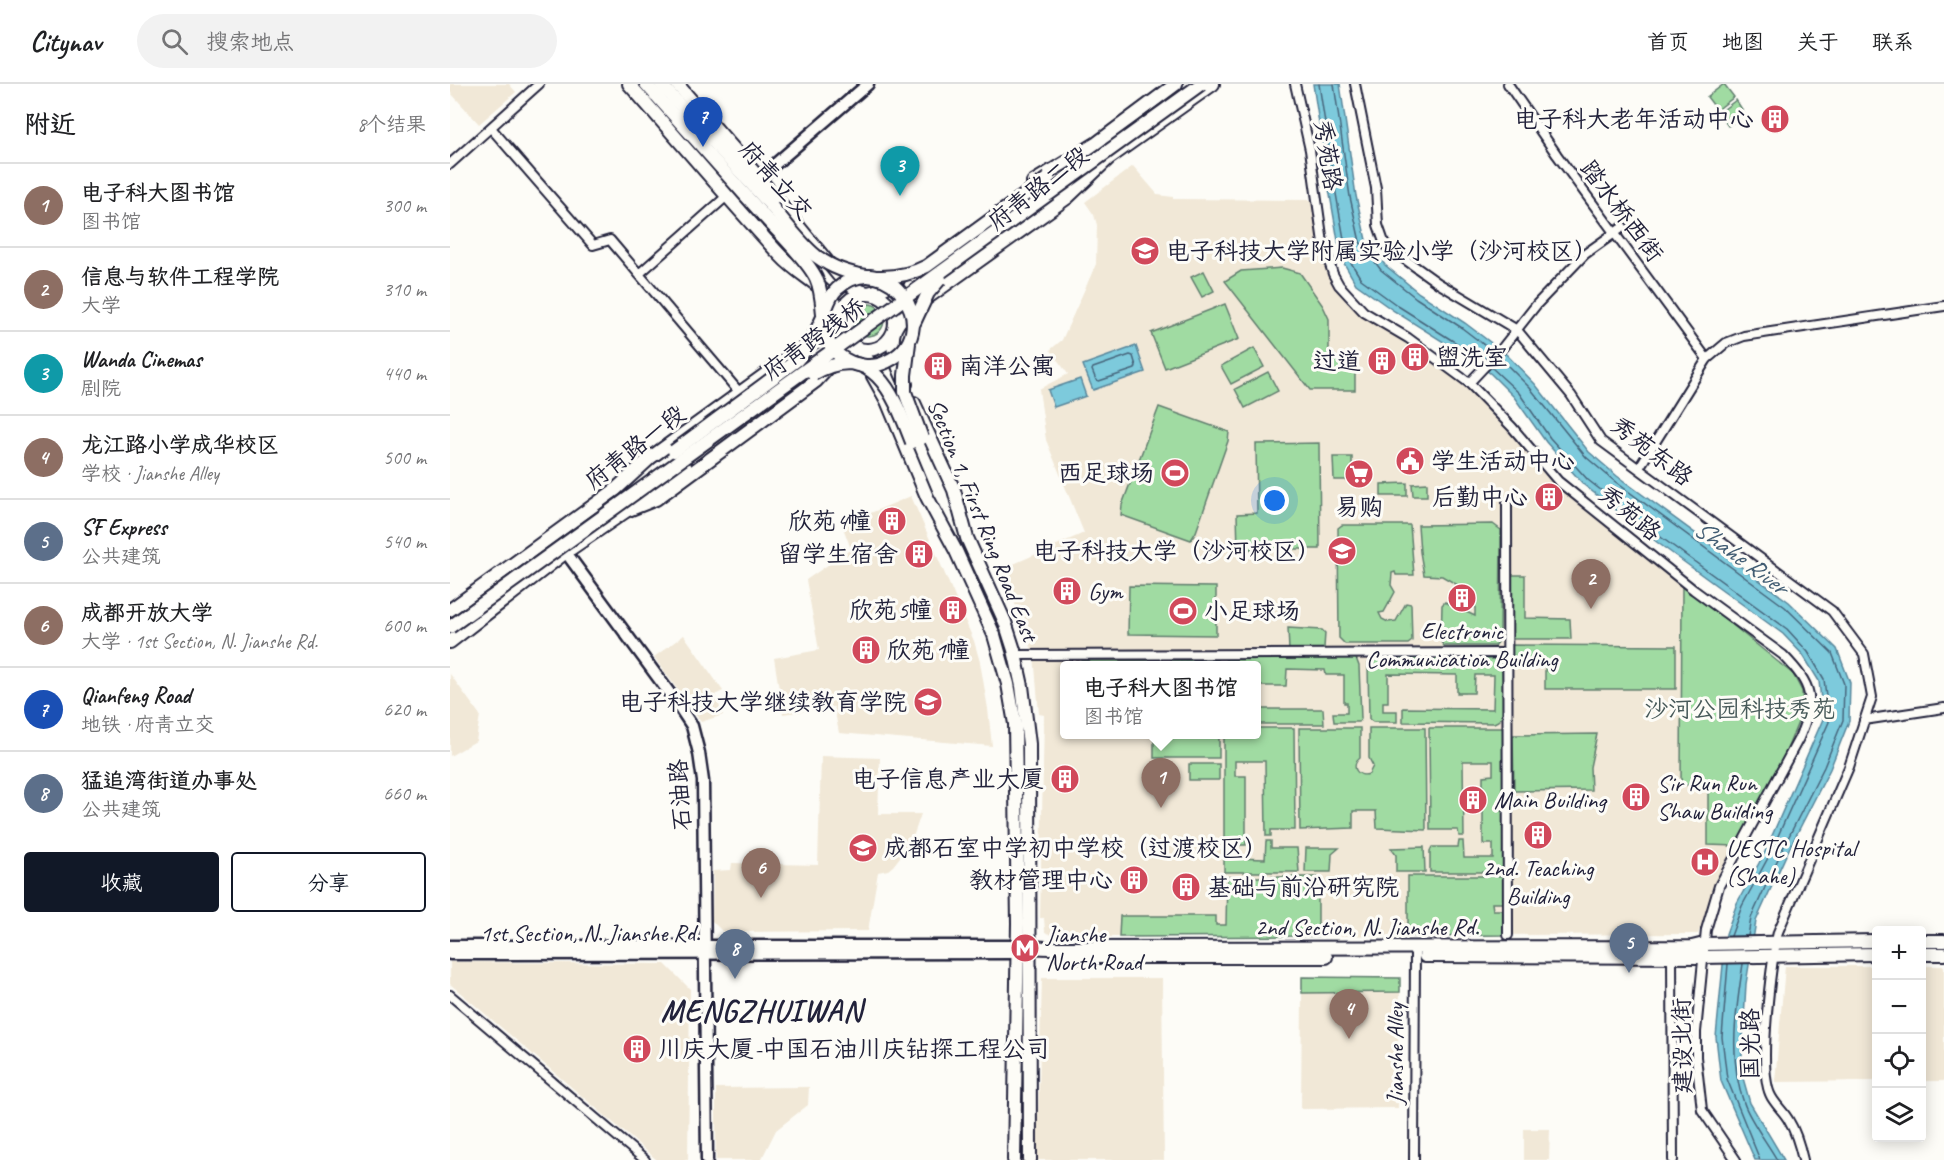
<!DOCTYPE html>
<html lang="zh">
<meta charset="utf-8">
<style>
body{margin:0;font-family:Caveat,"LXGW WenKai TC",sans-serif;background:#f2f2f2;color:#202124}
.controls{position:absolute;right:18px;bottom:18px;display:grid;overflow:hidden;border-radius:6px;box-shadow:0 3px 15px #0003}
.controls button{width:54px;height:54px;display:grid;place-items:center;padding:0;border:0;border-bottom:2px solid #e0e0e0;background:#fff;color:#202124;font:30px sans-serif}
.you{position:absolute;left:825px;top:417px;width:21px;height:21px;margin:-15px;border:4px solid #fff;border-radius:50%;background:#1a73e8;box-shadow:0 0 0 9px #1a73e833}
.badge{display:grid;place-items:center;width:39px;height:39px;border-radius:50%;background:#111827;color:#fff;font-size:20px;font-weight:700}
.pin{position:absolute;translate:-50% -50px;filter:drop-shadow(0 2px 3px #0008)}
.pin::after{content:'';position:absolute;top:32px;width:21px;height:18px;background:inherit;clip-path:polygon(0 0,100% 0,50% 100%)}
.popup{position:absolute;left:610px;top:577px;width:201px;height:78px;box-sizing:border-box;display:grid;place-content:center;border-radius:6px;background:#fff;filter:drop-shadow(0 2px 4px #0005);font-size:20px;white-space:nowrap;color:#757577}
.popup b{font-size:22px;color:#202124}
.popup::after{content:'';position:absolute;left:50%;top:100%;margin-left:-12px;border:12px solid transparent;border-top-color:#fff}
.list{margin:0;padding:0;list-style:none}
h2{display:flex;justify-content:space-between;align-items:center;height:78px;margin:0;padding:0 24px;font-size:26px}
h2 small{font-size:20px;font-weight:400;color:#757577}
.list li{display:grid;grid-template-columns:39px 1fr auto;gap:18px;align-items:center;box-sizing:border-box;height:84px;padding:0 24px;border-top:2px solid #e0e0e0}
.list b{display:block;font-size:22px;white-space:nowrap}
.list p{margin:0;font-size:20px;white-space:nowrap;color:#757577}
.list em{font-size:20px;font-style:normal;color:#757577}
.actions{display:flex;gap:12px;padding:18px 24px}
.actions a{flex:1;padding:14px 0;border:2px solid #111827;border-radius:6px;text-align:center;font-size:21px;color:#111827}
.actions .main{background:#111827;color:#fff}
.icon{flex:none;width:33px;height:33px;fill:none;stroke:currentColor;stroke-width:2;stroke-linecap:round;stroke-linejoin:round}
.map{position:relative;flex:none;width:1494px;height:1076px;overflow:hidden}
header{display:flex;align-items:center;gap:36px;box-sizing:border-box;height:84px;padding:0 30px;background:#fff;border-bottom:2px solid #e0e0e0}
header strong{font-size:28px}
nav{display:flex;gap:33px;margin-inline-start:auto;font-size:21px}
.search{width:420px;height:54px;background:#f2f2f2;display:flex;align-items:center;gap:15px;box-sizing:border-box;padding:0 21px;border-radius:33px;color:#757577;font-size:22px}
main{display:flex}
aside{flex:1;background:#fff}
.map>svg:first-child{display:block}
</style>
<header>
<strong>Citynav</strong>
<div class="search"><svg class="icon" aria-label="search" viewBox="0 0 24 24"><circle cx="10" cy="10" r="6"/><path d="M15 15l6 6"/></svg>搜索地点</div>
<nav><a>首页</a><a>地图</a><a>关于</a><a>联系</a></nav>
</header>
<main>
<aside>
<h2>附近<small>8个结果</small></h2>
<ul class="list">
<li><span class="badge" style="background:#8d6e63">1</span><div><b>电子科大图书馆</b><p>图书馆</p></div><em>300 m</em></li>
<li><span class="badge" style="background:#8d6e63">2</span><div><b>信息与软件工程学院</b><p>大学</p></div><em>310 m</em></li>
<li><span class="badge" style="background:#0f9aa8">3</span><div><b>Wanda Cinemas</b><p>剧院</p></div><em>440 m</em></li>
<li><span class="badge" style="background:#8d6e63">4</span><div><b>龙江路小学成华校区</b><p>学校 · Jianshe Alley</p></div><em>500 m</em></li>
<li><span class="badge" style="background:#5c6f8a">5</span><div><b>SF Express</b><p>公共建筑</p></div><em>540 m</em></li>
<li><span class="badge" style="background:#8d6e63">6</span><div><b>成都开放大学</b><p>大学 · 1st Section, N. Jianshe Rd.</p></div><em>600 m</em></li>
<li><span class="badge" style="background:#1a4fb4">7</span><div><b>Qianfeng Road</b><p>地铁 · 府青立交</p></div><em>620 m</em></li>
<li><span class="badge" style="background:#5c6f8a">8</span><div><b>猛追湾街道办事处</b><p>公共建筑</p></div><em>660 m</em></li>
</ul>
<div class="actions"><a class="main">收藏</a><a>分享</a></div>
</aside>
<div class="map">
<svg width="1494" height="1076" viewBox="0 0 1494 1076">
<rect width="100%" height="100%" fill="#fdfcf7"/>
<filter id="ink" filterUnits="userSpaceOnUse"><feTurbulence type="fractalNoise" baseFrequency=".0167" numOctaves="2"/><feDisplacementMap in="SourceGraphic" scale="12" xChannelSelector="R" yChannelSelector="G"/><feConvolveMatrix kernelMatrix="1 2 1 2 8 2 1 2 1" color-interpolation-filters="sRGB"/></filter>
<g filter="url(#ink)">
<g fill="#f1e8d7" fill-rule="evenodd">
<polygon points="0,0 59,0 66,8 29,40 0,8"/>
<path d="M683,82L708,111L723,113V115L864,116L871,164L880,190L890,209L907,225L951,252L1012,297L1013,302L1022,304L1107,399L1232,500L1231,701H1258V761L1286,762L1267,801L1248,850L669,853L604,852L595,848L594,834H590L594,631L589,630L584,571L552,485L634,449L596,356L589,305L618,290L600,266L612,256L646,180L647,141L644,131L635,118ZM615,582H807V650H615Z"/>
<polygon points="461,412 524,557 530,578 538,625 542,662 389,649 384,623 333,630 324,574 369,566 356,496 401,465 392,441"/>
<polygon points="234,551 273,607 265,611 273,631 251,638 204,573"/>
<polygon points="0,590 30,631 26,657 0,672"/>
<polygon points="371,672 430,674 428,730 471,730 461,759 443,782 438,786 428,788 418,847 273,848 262,837 263,787 281,786 282,779 368,781"/>
<polygon points="0,878 215,880 240,905 238,1076 207,1076 0,900"/>
<polygon points="1335,882 1426,882 1426,997 1325,998"/>
<rect x="1472" y="882" width="22" height="115"/>
<polygon points="592,894 712,894 714,1076 587,1076"/>
<polygon points="950,908 947,990 945,990 945,1019 948,1019 948,1024 851,1025 852,909"/>
<polygon points="359,1003 358,1021 326,1046 311,1076 266,1076 266,1004"/>
<polygon points="1074,1045 1100,1045 1099,1076 1074,1076"/>
</g>
<g fill="#a0dba2" stroke="#617e6e" stroke-width="1.5">
<polygon points="1274,0 1284,13 1267,26 1257,13"/>
<polygon points="1286,16 1295,30 1278,42 1269,29"/>
<polygon points="832,184 850,189 873,222 879,235 879,274 905,275 905,306 860,306 775,197 791,187"/>
<polygon points="754,187 764,207 752,213 741,193"/>
<polygon points="775,220 789,255 715,284 701,249"/>
<circle cx="418" cy="236" r="16"/>
<polygon points="804,264 814,283 781,300 771,282"/>
<polygon points="818,288 828,307 795,324 785,305"/>
<polygon points="709,323 779,348 778,357 746,448 741,456 671,431 672,421"/>
<polygon points="869,359 870,465 788,465 787,430 807,429 806,360"/>
<polygon points="883,373 902,373 902,396 884,396"/>
<polygon points="957,399 957,412 931,412 931,400"/>
<polygon points="977,399 977,412 963,412 962,400"/>
<polygon points="1043,440 1051,446 1050,555 1045,562 994,562 991,558 992,521 995,518 1025,532 1025,511 992,492 974,491 970,468 968,441"/>
<polygon points="892,441 960,441 964,491 946,491 945,488 942,489 941,501 945,508 934,528 929,529 932,535 938,538 946,537 956,519 961,520 962,557 958,560 895,560 889,554 888,444"/>
<polygon points="1062,491 1075,491 1075,534 1120,535 1121,555 1062,555"/>
<polygon points="1232,500 1343,590 1352,607 1353,626 1335,670 1286,762 1258,761 1258,701 1231,701"/>
<polygon points="679,502 766,503 766,551 678,550"/>
<polygon points="838,544 872,546 875,549 874,564 871,566 839,566"/>
<polygon points="1062,561 1226,562 1226,605 1095,605 1095,582 1062,582"/>
<polygon points="778,573 906,574 909,582 911,635 909,638 884,638 883,629 897,629 897,619 894,619 894,591 876,591 875,586 837,585 836,602 807,602 807,582 775,582 776,575"/>
<polygon points="928,574 1049,575 1052,581 1054,631 1048,637 1044,639 953,638 953,624 1043,625 1044,591 1025,591 1024,609 1007,609 1007,591 938,590 938,618 933,618 933,627 947,627 947,638 923,638 919,635 918,580"/>
<polygon points="767,576 767,581 721,581 721,577"/>
<polygon points="632,577 712,577 713,581 632,581"/>
<polygon points="807,625 873,625 874,640 807,640"/>
<polygon points="807,644 844,644 845,746 821,746 821,752 816,752 815,677 785,677 785,692 796,692 796,761 786,761 786,774 815,775 816,757 821,757 821,764 847,764 849,788 774,788 774,651 807,650"/>
<path d="M849,644H910V674C900,682 907,694 919,690L923,682L919,674V644H975L976,746L927,744L926,727H903V744L850,746Z"/>
<polygon points="979,644 1055,644 1055,788 980,788 980,767 982,763 1008,763 1009,757 1013,757 1014,774 1043,774 1043,760 1033,760 1033,692 1043,691 1043,677 1013,677 1014,752 1009,752 1008,746 980,746"/>
<polygon points="1147,650 1140,683 1141,706 1064,707 1063,651"/>
<rect x="704" y="651" width="65" height="23"/>
<rect x="739" y="680" width="30" height="16"/>
<polygon points="974,763 975,788 946,788 946,771 941,764"/>
<polygon points="856,764 889,764 882,770 881,788 855,788"/>
<polygon points="958,792 1054,792 1054,819 1042,819 1043,826 1054,826 1054,851 958,852"/>
<polygon points="777,793 868,793 868,852 669,853 670,832 766,832 766,841 776,841"/>
<polygon points="852,893 950,894 950,908 852,909"/>
</g>
<g fill="#7dcadc" stroke="#59879c" stroke-width="1.5">
<polygon points="863,0 890,0 906,112 916,156 935,181 969,209 1015,239 1057,271 1085,300 1139,368 1167,392 1339,518 1387,565 1400,599 1399,637 1380,685 1337,769 1306,837 1296,900 1291,987 1300,1019 1334,1076 1305,1076 1271,997 1266,953 1276,850 1287,819 1314,770 1373,635 1369,597 1353,571 1333,550 1208,459 1134,401 1096,358 1064,313 1041,290 1024,277 944,227 906,200 891,174 879,105"/>
<polygon points="686,262 695,288 643,306 633,281"/>
<polygon points="630,295 636,312 604,323 598,306"/>
</g>
<g fill="none" stroke-linecap="round" stroke-linejoin="round">
<g stroke="#46657b" stroke-width="1.5">
<polyline points="869,0 885,104 897,172 911,195 948,222 1033,276"/>
<polyline points="884,0 900,113 910,158 931,186 966,214 1012,244 1042,267"/>
<polygon points="680,271 683,272 686,282 685,285 649,297 646,296 642,286 643,284"/>
<polyline points="1050,274 1080,304 1136,373 1163,396 1335,523 1382,569 1394,600 1393,636 1374,683 1332,766 1301,834 1298,852"/>
<polyline points="1041,283 1069,309 1100,354 1138,396 1212,454 1337,545 1358,568 1374,595 1379,638 1319,772 1292,822 1281,852"/>
<polyline points="1278,880 1272,953 1277,995 1310,1076"/>
<path d="M1293,880C1286,925 1278,976 1294,1019C1299,1035 1318,1060 1327,1076"/>
</g>
<g stroke="#22223b" stroke-width="12">
<g id="street">
<path d="M845,0L860,66L873,159L883,190L889,201L914,228L958,254L1019,299L1062,343L1108,397L1244,506L1333,571C1363,602 1366,614 1349,654L1269,802L1256,846L1246,948V973L1252,1026L1286,1076"/>
<path d="M905,0L926,104L928,141L935,161L988,199L1067,246L1121,311L1151,357L1382,527L1414,570L1422,613L1399,683L1328,848C1321,880 1308,983 1320,1010C1324,1020 1334,1027 1339,1037C1346,1048 1350,1063 1353,1076"/>
<polyline points="1058,0 1107,71 1257,275"/>
<polyline points="41,44 143,161 160,156 290,309"/>
<polyline points="0,80 89,0"/>
<polyline points="189,190 278,111"/>
<polyline points="1019,299 1053,263 1087,220 1135,170 1173,143"/>
<polyline points="1189,384 1257,275 1276,259 1294,252 1494,222"/>
<polyline points="1057,419 1058,851"/>
<polyline points="566,571 1057,569"/>
<polyline points="1414,636 1494,624"/>
<polyline points="1222,871 1223,1076"/>
<polyline points="0,911 195,1076"/>
<polyline points="964,1076 965,864"/>
</g>
</g>
<g stroke="#22223b" stroke-width="15">
<g id="secondary">
<polyline points="309,94 418,0"/>
<polyline points="112,463 226,618 242,642 249,669 253,697 257,1076"/>
<polyline points="0,862 567,862"/>
<polyline points="0,870 567,869"/>
</g>
</g>
<g stroke="#22223b" stroke-width="16">
<g id="primary">
<polyline points="196,0 313,131"/>
<polyline points="211,0 322,123"/>
<path d="M227,0L309,94L389,192C414,214 420,213 448,196"/>
<polyline points="583,98 647,59 726,0"/>
<circle cx="417" cy="238" r="28"/>
<path d="M456,300C449,286 438,261 445,245C449,235 459,227 467,221L618,113L659,74L763,0"/>
<polyline points="464,319 504,406 517,454 555,538 564,566 572,602 579,660 580,1076"/>
<polyline points="186,419 235,382"/>
<path d="M0,526L165,406L200,374L341,272L367,256L390,228C378,202 350,193 331,172C279,116 230,57 179,0"/>
<polyline points="0,558 116,468 176,427 206,415 366,297 393,268 408,264 417,275 423,292 437,317 477,413 506,467 544,551 558,600 565,640 568,839 564,1076"/>
<polyline points="1472,857 1494,857"/>
<polyline points="573,863 599,864 1242,863 1254,860 1426,857"/>
<polyline points="1472,870 1494,870"/>
<polyline points="975,872 1253,873 1426,870"/>
<polyline points="615,873 876,873"/>
</g>
</g>
<use href="#street" stroke="#fdfcf7" stroke-width="8"/>
<use href="#secondary" stroke="#fdfcf7" stroke-width="10"/>
<use href="#primary" stroke="#fdfcf7" stroke-width="12"/>
<g stroke="#22223b" stroke-width="16" stroke-linecap="butt">
<g id="primary-bridge">
<path d="M322,123C335,138 350,159 366,172C397,195 443,200 477,182L598,94"/>
<polyline points="464,239 478,209 490,195"/>
<polyline points="459,259 455,291 455,308 472,354"/>
<path d="M363,290C424,255 444,312 462,358"/>
<path d="M224,367L347,276C359,263 366,248 373,233C377,223 379,212 387,205C438,159 499,249 436,278C424,284 408,283 396,276C364,259 379,222 366,194C356,174 328,148 313,131"/>
<polyline points="0,543 751,0"/>
</g>
</g>
<use href="#primary-bridge" stroke="#fdfcf7" stroke-width="12"/>
</g>
</g>
<defs>
<g id="building-disc" transform="scale(1.5)"><circle r="9.5" fill="#d1495b" stroke="#fdfcf7"/><path d="M-4-6H4V6H1V3H-1V6H-4ZM-2.5-4.3h1.7v1.8h-1.7ZM.8-4.3h1.7v1.8H.8ZM-2.5-1h1.7V.8h-1.7ZM.8-1h1.7V.8H.8Z" fill="#fff"/></g>
<g id="school-disc" transform="scale(1.5)"><circle r="9.5" fill="#d1495b" stroke="#fdfcf7"/><path d="M0-5L7-2L0 1L-7-2ZM-4 1L0 2.5L4 1V4Q0 6-4 4Z" fill="#fff"/></g>
<g id="civic-disc" transform="scale(1.5)"><circle r="9.5" fill="#d1495b" stroke="#fdfcf7"/><path d="M-.6-6.5H3V-4.5H.6V-3L4-1V1h2V6H-6V1h2V-1L-.6-3ZM-1.2 2.5V6h2.4V2.5Z" fill="#fff"/></g>
<g id="stadium-disc" transform="scale(1.5)"><circle r="9.5" fill="#d1495b" stroke="#fdfcf7"/><path d="M0-5a6.5 5 0 1 0 0 10a6.5 5 0 1 0 0-10ZM-3.5-1.8h7v3.6h-7Z" fill="#fff"/></g>
<g id="supermarket-disc" transform="scale(1.5)"><circle r="9.5" fill="#d1495b" stroke="#fdfcf7"/><path d="M-6-5.5h2.5l.6 2H6L4.5 2H-2.5L-4.4-4H-6ZM-1.5 3.2a1.3 1.3 0 1 0 .1 0ZM3 3.2a1.3 1.3 0 1 0 .1 0Z" fill="#fff"/></g>
<g id="university-disc" transform="scale(1.5)"><circle r="9.5" fill="#d1495b" stroke="#fdfcf7"/><path d="M0-5L7-2L0 1L-7-2ZM-4 1L0 2.5L4 1V4Q0 6-4 4Z" fill="#fff"/></g>
<g id="hospital-disc" transform="scale(1.5)"><circle r="9.5" fill="#d1495b" stroke="#fdfcf7"/><path d="M-5-5h3v3.5h4V-5h3V5h-3V1.5h-4V5h-3Z" fill="#fff"/></g>
<g id="metro-disc" transform="scale(1.5)"><circle r="9.5" fill="#d1495b" stroke="#fdfcf7"/><path d="M-5.5 5V-5H-3L0 0L3-5H5.5V5H3V-.5L0 4L-3-.5V5Z" fill="#fff"/></g>
</defs>
<g fill-rule="evenodd">
<use href="#building-disc" x="1325" y="35"/>
<use href="#school-disc" x="695" y="167"/>
<use href="#building-disc" x="965" y="273"/>
<use href="#building-disc" x="932" y="277"/>
<use href="#building-disc" x="488" y="282"/>
<use href="#civic-disc" x="960" y="377"/>
<use href="#stadium-disc" x="725" y="389"/>
<use href="#supermarket-disc" x="909" y="390"/>
<use href="#building-disc" x="1099" y="413"/>
<use href="#building-disc" x="442" y="437"/>
<use href="#university-disc" x="892" y="467"/>
<use href="#building-disc" x="469" y="470"/>
<use href="#building-disc" x="617" y="507"/>
<use href="#building-disc" x="1012" y="514"/>
<use href="#building-disc" x="503" y="526"/>
<use href="#stadium-disc" x="733" y="527"/>
<use href="#building-disc" x="416" y="566"/>
<use href="#university-disc" x="478" y="618"/>
<use href="#building-disc" x="615" y="695"/>
<use href="#building-disc" x="1186" y="713"/>
<use href="#building-disc" x="1023" y="716"/>
<use href="#building-disc" x="1088" y="751"/>
<use href="#school-disc" x="413" y="764"/>
<use href="#hospital-disc" x="1255" y="778"/>
<use href="#building-disc" x="684" y="796"/>
<use href="#building-disc" x="736" y="803"/>
<use href="#metro-disc" x="575" y="864"/>
<use href="#building-disc" x="187" y="965"/>
</g>
<g text-anchor="middle" dominant-baseline="central" stroke-width="6" stroke-linejoin="round" paint-order="stroke">
<g font-size="24" fill="#22223b" stroke="#fdfcf7" text-anchor="start">
<text x="1304" y="35" text-anchor="end">电子科大老年活动中心</text>
<text x="716" y="167">电子科技大学附属实验小学（沙河校区）</text>
<text x="986" y="273">盥洗室</text>
<text x="911" y="277" text-anchor="end">过道</text>
<text x="509" y="282">南洋公寓</text>
<text x="981" y="377">学生活动中心</text>
<text x="704" y="389" text-anchor="end">西足球场</text>
<text x="1078" y="413" text-anchor="end">后勤中心</text>
<text x="909" y="423" text-anchor="middle">易购</text>
<text x="421" y="437" text-anchor="end">欣苑4幢</text>
<text x="871" y="467" text-anchor="end">电子科技大学（沙河校区）</text>
<text x="448" y="470" text-anchor="end">留学生宿舍</text>
<text x="638" y="507">Gym</text>
<text x="482" y="526" text-anchor="end">欣苑5幢</text>
<text x="754" y="527">小足球场</text>
<text x="1012" y="547" text-anchor="middle">Electronic<tspan x="1012" dy="28">Communication Building</tspan></text>
<text x="437" y="566">欣苑1幢</text>
<text x="457" y="618" text-anchor="end">电子科技大学继续教育学院</text>
<text x="594" y="695" text-anchor="end">电子信息产业大厦</text>
<text x="1207" y="699">Sir Run Run<tspan x="1207" dy="28">Shaw Building</tspan></text>
<text x="1044" y="716">Main Building</text>
<text x="434" y="764">成都石室中学初中学校（过渡校区）</text>
<text x="1276" y="764">UESTC Hospital<tspan x="1276" dy="28">(Shahe)</tspan></text>
<text x="1088" y="784" text-anchor="middle">2nd. Teaching<tspan x="1088" dy="28">Building</tspan></text>
<text x="663" y="796" text-anchor="end">教材管理中心</text>
<text x="757" y="803">基础与前沿研究院</text>
<text x="596" y="850">Jianshe<tspan x="596" dy="28">North Road</tspan></text>
<text x="208" y="965">川庆大厦-中国石油川庆钻探工程公司</text>
</g>
<g font-size="24" fill="#22223b" stroke="#fdfcf7">
<text transform="translate(878 71) rotate(81)">秀苑路</text>
<text transform="translate(326 96) rotate(48)">府青立交</text>
<text transform="translate(588 104) rotate(-38)">府青路二段</text>
<text transform="translate(1172 127) rotate(53)">踏水桥西街</text>
<text transform="translate(364 255) rotate(-36)">府青跨线桥</text>
<text transform="translate(185 363) rotate(-38)">府青路一段</text>
<text transform="translate(1202 367) rotate(38)">秀苑东路</text>
<text transform="translate(1180 429) rotate(39)">秀苑路</text>
<text transform="translate(533 436) rotate(68)">Section 1, First Ring Road East</text>
<text transform="translate(230 711) rotate(-94)">石油路</text>
<text x="917" y="843">2nd Section, N. Jianshe Rd.</text>
<text x="140" y="849">1st Section, N. Jianshe Rd.</text>
<text transform="translate(1300 960) rotate(-90)">国光路</text>
<text transform="translate(1232 962) rotate(-91)">建设北街</text>
<text transform="translate(945 970) rotate(-90)">Jianshe Alley</text>
</g>
<g font-size="24" fill="#485a5a" stroke="#fdfcf7">
<text x="1290" y="625">沙河公园科技秀苑</text>
</g>
<g font-size="26" font-style="italic" fill="#425d73" stroke="#fdfcf7">
<text transform="translate(1291 473) rotate(36)">Shahe River</text>
</g>
<g font-size="30" font-weight="bold" letter-spacing="1.5" fill="#22223b" stroke="#fdfcf7">
<text x="312" y="927">MENGZHUIWAN</text>
</g>
</g>
</svg>
<div class="controls">
<button>+</button>
<button>−</button>
<button><svg class="icon" aria-label="locate" viewBox="0 0 24 24"><circle cx="12" cy="12" r="6"/><path d="M12 2v4M12 18v4M2 12h4M18 12h4"/></svg></button>
<button><svg class="icon" aria-label="layers" viewBox="0 0 24 24"><path d="M12 4l9 5-9 5-9-5zM3 14l9 5 9-5"/></svg></button>
</div>
<div class="you"></div>
<div class="pin badge" style="left:711px;top:724px;background:#8d6e63">1</div>
<div class="popup"><b>电子科大图书馆</b>图书馆</div>
<div class="pin badge" style="left:1141px;top:525px;background:#8d6e63">2</div>
<div class="pin badge" style="left:450px;top:112px;background:#0f9aa8">3</div>
<div class="pin badge" style="left:899px;top:955px;background:#8d6e63">4</div>
<div class="pin badge" style="left:1179px;top:889px;background:#5c6f8a">5</div>
<div class="pin badge" style="left:311px;top:814px;background:#8d6e63">6</div>
<div class="pin badge" style="left:253px;top:63px;background:#1a4fb4">7</div>
<div class="pin badge" style="left:285px;top:895px;background:#5c6f8a">8</div>
</div>
</main>
